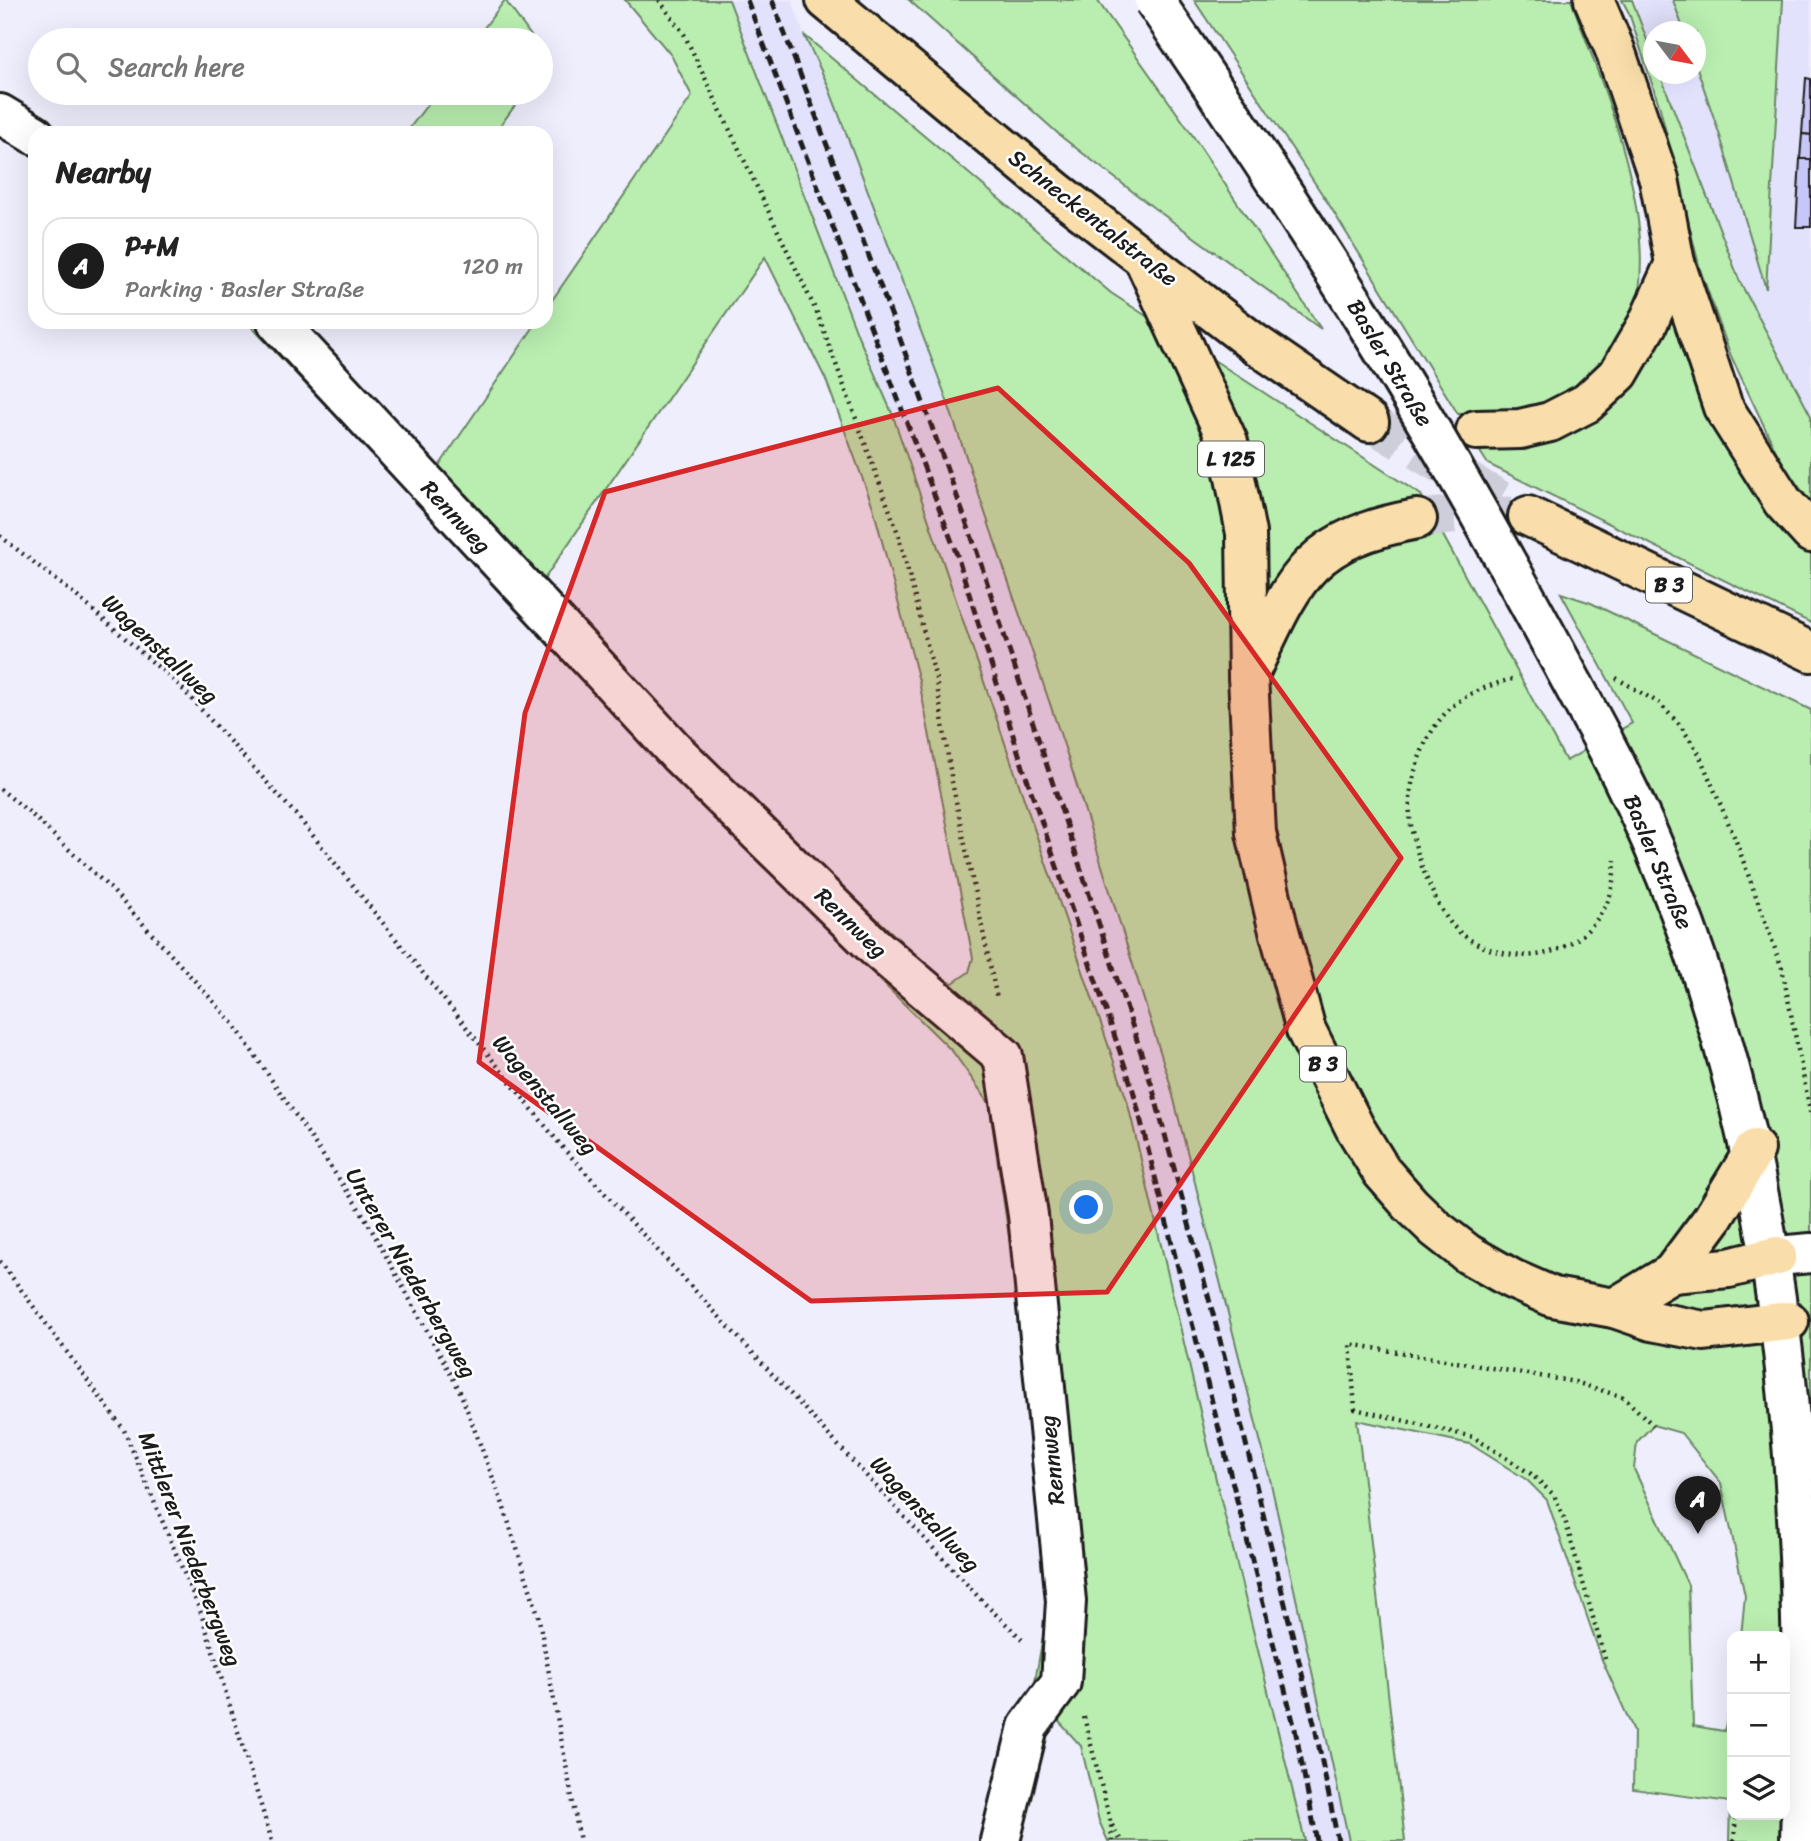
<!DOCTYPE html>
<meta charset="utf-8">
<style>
body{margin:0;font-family:Sriracha,sans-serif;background:#f2f2f2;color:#222}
.controls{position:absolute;right:21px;bottom:21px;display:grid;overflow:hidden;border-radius:14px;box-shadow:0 7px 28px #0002}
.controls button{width:63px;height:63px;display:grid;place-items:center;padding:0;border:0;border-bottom:2px solid #e0e0e0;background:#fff;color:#222;font:35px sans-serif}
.compass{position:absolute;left:1643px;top:21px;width:63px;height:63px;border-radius:50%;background:#fff;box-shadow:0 7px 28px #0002;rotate:122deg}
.you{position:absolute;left:1087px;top:1208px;width:24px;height:24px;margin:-18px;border:5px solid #fff;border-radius:50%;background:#1a73e8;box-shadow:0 0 0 10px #1a73e833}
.badge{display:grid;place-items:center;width:46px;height:46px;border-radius:50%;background:#1c1c1c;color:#fff;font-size:23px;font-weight:700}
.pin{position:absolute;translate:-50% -58px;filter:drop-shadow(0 2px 4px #0008)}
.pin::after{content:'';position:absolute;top:37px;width:24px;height:21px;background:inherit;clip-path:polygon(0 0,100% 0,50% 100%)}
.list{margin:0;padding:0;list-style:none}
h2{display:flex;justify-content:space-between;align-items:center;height:91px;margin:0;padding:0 28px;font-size:30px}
h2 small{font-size:23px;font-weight:400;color:#767676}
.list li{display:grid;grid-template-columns:46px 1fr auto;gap:21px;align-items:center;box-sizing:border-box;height:98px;margin:0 14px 14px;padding:0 14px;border:2px solid #e0e0e0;border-radius:21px}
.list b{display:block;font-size:26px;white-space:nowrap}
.list p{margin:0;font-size:23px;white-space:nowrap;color:#767676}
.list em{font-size:23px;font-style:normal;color:#767676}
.icon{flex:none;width:38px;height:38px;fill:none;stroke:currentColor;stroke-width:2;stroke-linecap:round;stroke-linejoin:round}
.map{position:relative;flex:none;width:1811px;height:1841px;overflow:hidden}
.search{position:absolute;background:#fff;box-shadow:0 7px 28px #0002;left:28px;top:28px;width:525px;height:77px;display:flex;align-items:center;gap:18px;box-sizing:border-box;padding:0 24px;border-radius:38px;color:#767676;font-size:26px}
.panel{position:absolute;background:#fff;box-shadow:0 7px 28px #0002;left:28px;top:126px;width:525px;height:203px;border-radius:21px}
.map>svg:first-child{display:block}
</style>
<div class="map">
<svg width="1811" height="1841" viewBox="0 0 1811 1841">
<rect width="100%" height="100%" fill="#eeeefd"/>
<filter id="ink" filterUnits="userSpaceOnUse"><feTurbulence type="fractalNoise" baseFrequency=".0143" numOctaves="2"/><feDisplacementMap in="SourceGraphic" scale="14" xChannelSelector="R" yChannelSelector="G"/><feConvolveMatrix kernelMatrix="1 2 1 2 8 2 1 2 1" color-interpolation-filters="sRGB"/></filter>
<g filter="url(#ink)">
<g fill="#e2e2fc">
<polygon points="729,0 792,0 804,35 827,83 917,316 1066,751 1169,1080 1270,1479 1349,1841 1305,1841 1218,1488 1127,1100 892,413 859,338"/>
<polygon points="1632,0 1811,0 1811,416 1740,282 1660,74 1696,74 1696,32 1654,32 1653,56"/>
</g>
<g fill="#b9eeb0" stroke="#6a8566" stroke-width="2" fill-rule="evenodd">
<polygon points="505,0 534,40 475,40"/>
<path d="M625,0H729L859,338L892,413L1127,1100L1218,1488L1305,1841H1108L1099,1821L1081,1746L1033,1693L1047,1614L1044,1549L1028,1364L989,1103L953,1052L717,820L247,322H294L433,475L537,322H546V309L692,96L671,55ZM765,257L826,380L873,507L919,681L973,958L969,972L953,983L943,980L689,745L536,591Z"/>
<polygon points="909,0 1097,0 1189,130 1321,329 1154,208 1063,138"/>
<path d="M1194,0H1571C1603,86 1651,199 1639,292C1635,324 1616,352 1595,374C1581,389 1558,407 1538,411C1512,416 1484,413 1458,414L1328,203Z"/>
<polygon points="1622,0 1632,0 1653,56 1654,74 1660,74 1740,282 1811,416 1811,503 1782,464 1731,356 1700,269 1660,108 1629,13"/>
<polygon points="1673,0 1783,0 1766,289 1720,136 1696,65 1696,32 1684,31"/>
<path d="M804,35L1111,293L1421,495L1566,761L1632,723L1561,593L1591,603L1811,710V1841H1729L1730,1802L1633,1789L1634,1731L1602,1660L1547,1500L1527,1480L1470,1444L1357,1420L1405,1841H1349L1270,1479L1169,1080L1066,751L944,392L827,83ZM1653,1425L1681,1433L1721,1483L1745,1596L1741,1636H1785V1815H1732V1702L1724,1731L1693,1726L1688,1585L1634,1469L1637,1442Z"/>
<polygon points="436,93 524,93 495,133 406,133"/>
<polygon points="1675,309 1787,527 1811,554 1811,623 1488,464 1479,450 1526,450 1566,434 1608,409 1641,374"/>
</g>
<g fill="#c7c6f8" stroke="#1c1c1c" stroke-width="2">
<polygon points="1806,78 1811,79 1811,135 1802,134"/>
<polygon points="1802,134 1811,135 1811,159 1800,159"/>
<polygon points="1800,159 1811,159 1811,227 1796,227"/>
</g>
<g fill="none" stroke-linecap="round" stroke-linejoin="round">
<polyline stroke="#cecedb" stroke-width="38" stroke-dasharray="38 19" stroke-linecap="butt" points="1369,422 1528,516"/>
<polyline stroke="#cecedb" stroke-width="38" stroke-dasharray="38 19" stroke-linecap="butt" points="1417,519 1454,515 1528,516"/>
<g stroke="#1c1c1c" stroke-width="44">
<g id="street">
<polyline points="0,114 35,135"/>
<polyline points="277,322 679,755 876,948 1003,1056 1028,1215 1066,1601 1061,1682 1028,1727 1000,1841"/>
<polyline points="1777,1256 1811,1253"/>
</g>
</g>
<g stroke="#1c1c1c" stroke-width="44">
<path id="secondary" d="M1603,740C1782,1079 1811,1463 1800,1841"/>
</g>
<g stroke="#1c1c1c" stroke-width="44">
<g id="primary">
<polyline points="826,0 1056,191 1254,343 1369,422"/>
<polyline points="1144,259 1228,442 1246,533 1248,676 1256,833 1277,923 1306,1030 1355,1128 1382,1172 1411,1205 1436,1229 1468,1254 1512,1279 1553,1297 1614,1308 1652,1321 1704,1331 1789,1321"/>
<polyline points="1476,430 1520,429 1550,422 1587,403 1619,373 1647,325 1675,263 1659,179 1615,50 1594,0"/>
<polyline points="1672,1273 1729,1268 1777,1256"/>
<polyline points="1614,1308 1672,1273 1713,1218 1755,1149"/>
</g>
</g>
<g stroke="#1c1c1c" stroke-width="44">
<g id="highway">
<polyline points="1675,263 1723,407 1783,502 1811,533"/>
<polyline points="1528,516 1811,652"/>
<path d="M1248,676C1294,580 1304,540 1417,519"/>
</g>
</g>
<g stroke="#1c1c1c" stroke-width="4.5" stroke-dasharray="2 5" stroke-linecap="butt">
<polyline points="659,0 684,34 818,315 899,536 936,679 952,782 997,999"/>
<polyline points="0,536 73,593 180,686 298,817 563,1148 985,1604 1025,1642"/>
<polyline points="1616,678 1659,703 1680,725 1698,752 1736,841 1782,968 1811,1116"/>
<path d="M1512,679C1491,685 1471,691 1454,705C1425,729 1407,779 1410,816C1411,833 1418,856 1424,872C1433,894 1444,921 1463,935C1514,971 1580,960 1608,901C1613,890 1614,873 1615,860"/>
<polyline points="0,789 29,812 112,890 233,1023 364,1216 459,1389 502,1502 538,1614 580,1841"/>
<polyline points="0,1261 124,1430 201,1613 272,1841"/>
<polyline points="1605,1659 1565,1520 1554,1495 1531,1474 1473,1437 1355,1409 1350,1344 1575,1382 1623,1397 1653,1425"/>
<polyline points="1084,1717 1111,1824 1112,1841"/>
<polyline points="1112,1825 1121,1841"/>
<polyline points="1734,1841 1736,1815"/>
</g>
<use href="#street" stroke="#fff" stroke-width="38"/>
<use href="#secondary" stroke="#fff" stroke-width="38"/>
<use href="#primary" stroke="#f9deab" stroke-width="38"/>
<use href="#highway" stroke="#f9deab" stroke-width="38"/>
<g stroke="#1c1c1c" stroke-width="5" stroke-dasharray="10 5" stroke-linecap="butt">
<polyline points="747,0 957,555 1023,767 1133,1090 1295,1729 1317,1841"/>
<polyline points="772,0 895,325 976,549 1152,1086 1228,1370 1315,1727 1338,1841"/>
</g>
<g stroke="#1c1c1c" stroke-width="44" stroke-linecap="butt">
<path id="secondary-bridge" d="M1154,0C1224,103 1294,207 1360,313C1447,452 1526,596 1603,740"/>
</g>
<use href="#secondary-bridge" stroke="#fff" stroke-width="38"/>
</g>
</g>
<path fill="#d62828" fill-opacity="0.2" stroke="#d62828" stroke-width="5" stroke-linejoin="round" d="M998,388L1189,563L1401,858L1107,1292L811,1301L479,1062L525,713L605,492Z"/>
<g text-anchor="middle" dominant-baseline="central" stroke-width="5" stroke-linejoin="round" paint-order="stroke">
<g fill="#fff" stroke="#606060" stroke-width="2">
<rect x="1198" y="441.5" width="66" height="35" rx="5"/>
<rect x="1646" y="567.5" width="46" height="35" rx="5"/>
<rect x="1300" y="1046.5" width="46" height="35" rx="5"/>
</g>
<g font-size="21" font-weight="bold" fill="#1c1c1c">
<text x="1231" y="459">L 125</text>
<text x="1669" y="585">B 3</text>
<text x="1323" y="1064">B 3</text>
</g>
<g font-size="23" fill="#1c1c1c" stroke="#fff">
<text transform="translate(1093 218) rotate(38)">Schneckentalstraße</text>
<text transform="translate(1390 363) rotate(59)">Basler Straße</text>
<text transform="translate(456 517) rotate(47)">Rennweg</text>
<text transform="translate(160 649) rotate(43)">Wagenstallweg</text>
<text transform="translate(1658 862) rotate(67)">Basler Straße</text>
<text transform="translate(851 923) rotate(44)">Rennweg</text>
<text transform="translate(545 1095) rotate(50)">Wagenstallweg</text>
<text transform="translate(411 1273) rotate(60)">Unterer Niederbergweg</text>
<text transform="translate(1052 1460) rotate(-96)">Rennweg</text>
<text transform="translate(925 1514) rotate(47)">Wagenstallweg</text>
<text transform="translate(190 1549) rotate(69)">Mittlerer Niederbergweg</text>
</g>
</g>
</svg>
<div class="controls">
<button>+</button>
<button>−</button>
<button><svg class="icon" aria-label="layers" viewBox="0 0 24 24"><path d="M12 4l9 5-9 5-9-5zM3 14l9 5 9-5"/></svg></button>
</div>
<svg class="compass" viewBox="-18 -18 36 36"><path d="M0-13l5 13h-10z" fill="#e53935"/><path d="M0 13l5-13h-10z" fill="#767676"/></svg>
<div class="you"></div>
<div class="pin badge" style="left:1698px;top:1534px">A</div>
<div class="search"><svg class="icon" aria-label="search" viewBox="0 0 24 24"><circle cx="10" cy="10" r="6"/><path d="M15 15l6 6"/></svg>Search here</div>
<section class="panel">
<h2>Nearby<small></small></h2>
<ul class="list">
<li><span class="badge">A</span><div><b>P+M</b><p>Parking · Basler Straße</p></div><em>120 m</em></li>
</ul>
</section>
</div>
